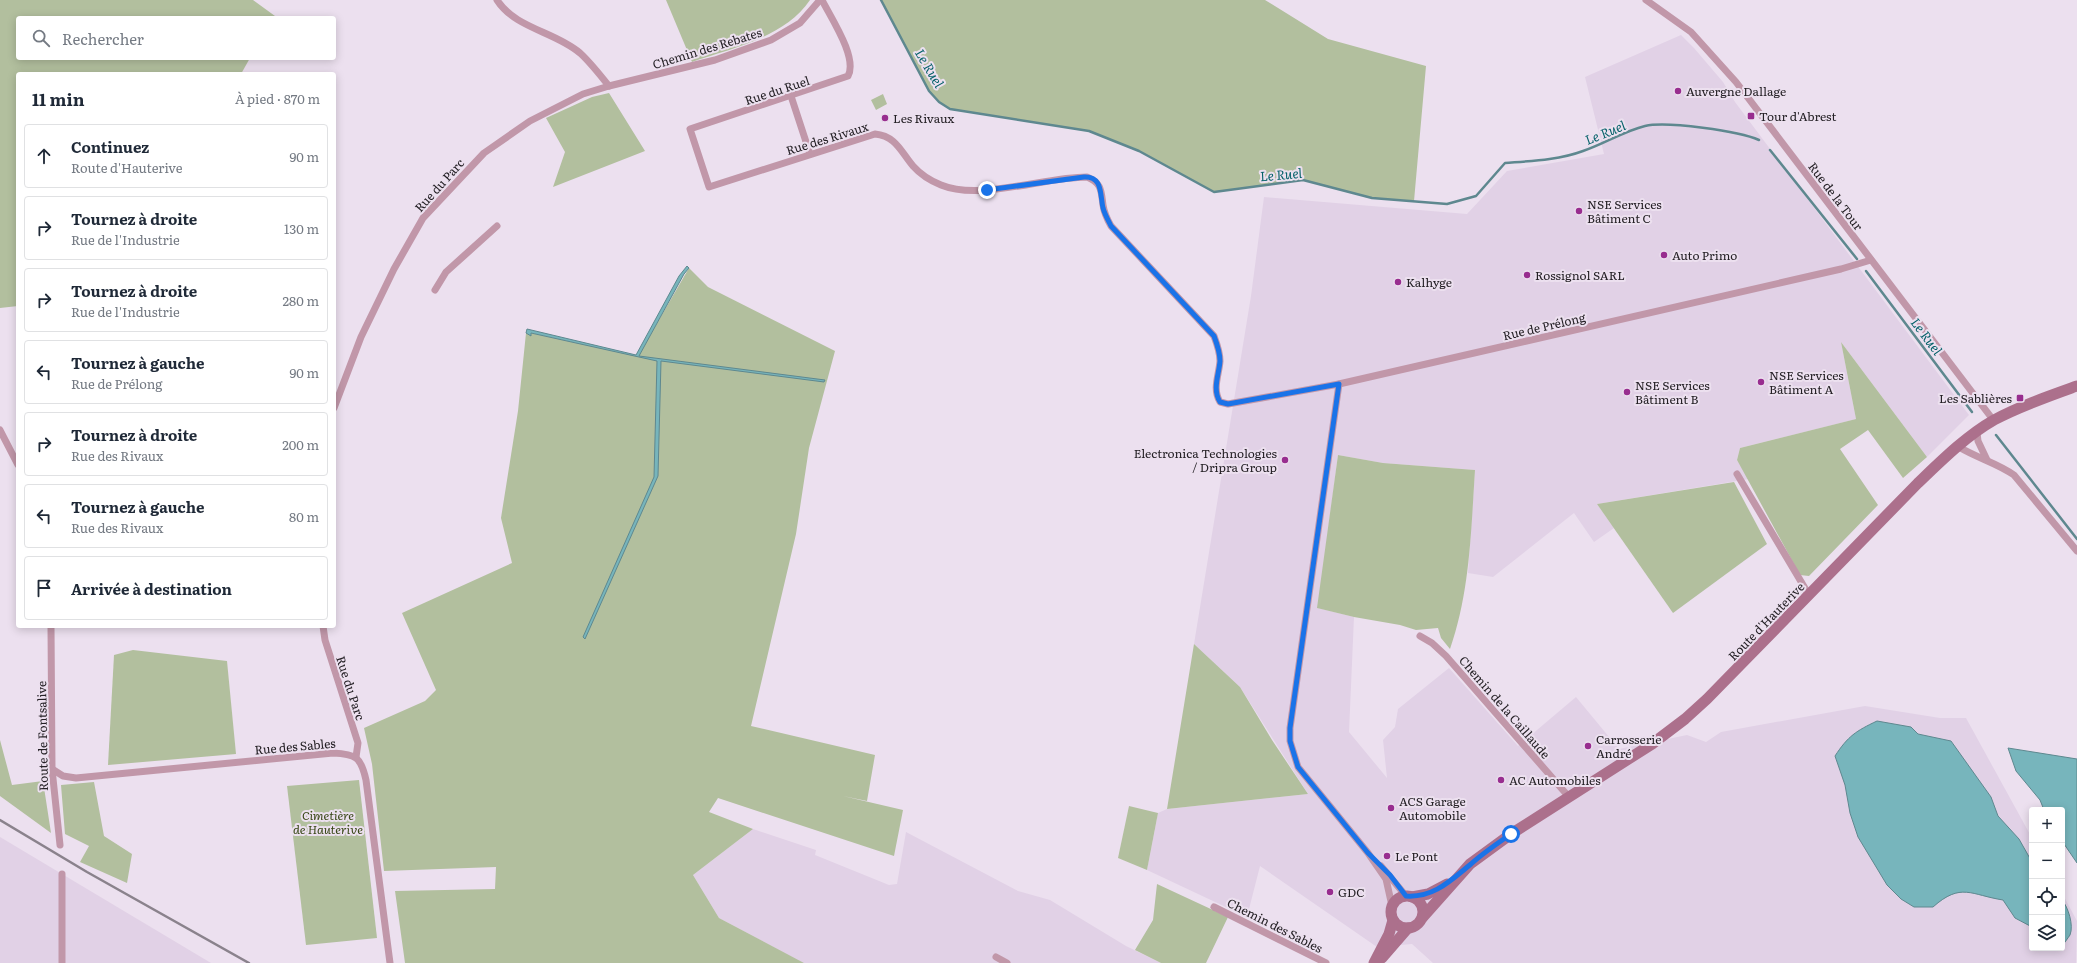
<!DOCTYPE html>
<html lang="fr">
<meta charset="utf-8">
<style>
body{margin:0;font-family:Literata,serif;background:#f6f6f7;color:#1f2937}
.controls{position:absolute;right:12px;bottom:12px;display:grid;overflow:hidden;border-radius:4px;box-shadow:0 2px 10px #0003}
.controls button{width:36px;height:36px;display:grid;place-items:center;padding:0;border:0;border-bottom:1px solid #e0e1e3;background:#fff;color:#1f2937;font:20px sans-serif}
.stop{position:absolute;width:12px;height:12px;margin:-9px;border:3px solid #1a73e8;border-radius:50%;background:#fff}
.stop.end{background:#1a73e8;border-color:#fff;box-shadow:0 1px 4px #0008}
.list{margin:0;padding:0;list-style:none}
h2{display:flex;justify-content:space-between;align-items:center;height:52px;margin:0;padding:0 16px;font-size:17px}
h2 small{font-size:13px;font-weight:400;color:#747a83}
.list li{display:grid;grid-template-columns:26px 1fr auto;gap:12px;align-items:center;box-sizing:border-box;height:64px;margin:0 8px 8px;padding:0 8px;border:1px solid #e0e1e3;border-radius:4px}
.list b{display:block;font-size:15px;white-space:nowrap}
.list p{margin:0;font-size:13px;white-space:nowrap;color:#747a83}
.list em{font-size:13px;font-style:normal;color:#747a83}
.icon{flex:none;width:22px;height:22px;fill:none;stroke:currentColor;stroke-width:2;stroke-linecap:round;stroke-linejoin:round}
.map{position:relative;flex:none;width:2077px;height:963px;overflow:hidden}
.search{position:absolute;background:#fff;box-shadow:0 2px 10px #0003;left:16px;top:16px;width:320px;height:44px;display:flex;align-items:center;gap:10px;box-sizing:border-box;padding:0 14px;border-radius:4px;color:#747a83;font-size:15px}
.panel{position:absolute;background:#fff;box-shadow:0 2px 10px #0003;left:16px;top:72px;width:320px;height:556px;border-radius:4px}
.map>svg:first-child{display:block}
</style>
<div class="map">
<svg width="2077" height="963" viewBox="0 0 2077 963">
<rect width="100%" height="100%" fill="#ece0ef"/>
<g fill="#e1d1e6">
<polygon points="1681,35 1694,48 1723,82 1735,102 1969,415 1927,457 1841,342 1856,419 1740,448 1737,460 1749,479 1597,504 1614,528 1594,542 1574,513 1493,577 1468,573 1475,470 1383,463 1338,455 1318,608 1354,617 1349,732 1387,778 1383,740 1395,727 1398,709 1449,668 1518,746 1576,697 1619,749 1687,735 1706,742 1721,732 1865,706 1940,718 1966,718 2032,838 2032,948 2062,948 2062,893 2077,921 2076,963 1433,963 1412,944 1377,947 1260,866 1247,917 1147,870 1158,813 1167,809 1308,794 1240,687 1194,644 1251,296 1264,197 1467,214 1507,171 1604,154 1585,77"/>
<polygon points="753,829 816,850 815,855 889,885 897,884 906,832 1018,891 1050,900 1126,946 1161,963 803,963 719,918 693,875"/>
<polygon points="0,837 211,963 0,963"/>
</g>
<g fill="#b2bf9e">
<polygon points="0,0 253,0 275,16 274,18 18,18 18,58 250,58 241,74 18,74 18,306 0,308"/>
<path d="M666,0H810C784,38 732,48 692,62Z"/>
<polygon points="881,0 1265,0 1328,39 1426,66 1414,201 1372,198 1303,180 1214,192 1139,151 1089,131 950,109 939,102 929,91"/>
<polygon points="609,93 645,151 553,187 565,152 546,118 592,97"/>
<polygon points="883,94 887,104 876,110 871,100"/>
<polygon points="689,268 708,287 835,351 809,448 796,534 751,726 875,755 867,801 843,796 903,810 894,856 718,798 709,812 753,829 693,875 719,918 804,963 405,963 395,891 495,889 496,867 384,871 372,764 364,728 425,701 436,690 402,613 512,563 501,518 518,411 526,333 531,333 638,356"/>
<polygon points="1841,342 1927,457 1903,478 1868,430 1840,449 1878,505 1809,576 1800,575 1737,460 1740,448 1856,419"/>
<path d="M1338,455L1383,463L1475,470C1471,531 1470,592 1450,649L1441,638L1438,628L1416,630L1400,625L1354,617L1317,608Z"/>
<polygon points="1734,482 1767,544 1673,613 1597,504"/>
<polygon points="1194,644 1240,687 1272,740 1308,794 1167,809"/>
<polygon points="133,650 227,661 236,754 108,765 114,655"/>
<polygon points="0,740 12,785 43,781 51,833 0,796"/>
<polygon points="359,780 377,938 306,945 287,786"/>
<polygon points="94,782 104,836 132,854 127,883 80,862 89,846 65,834 61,785"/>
<polygon points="1129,806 1158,813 1147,870 1118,858"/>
<polygon points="1157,884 1228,917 1206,963 1161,963 1135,950 1153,920"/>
</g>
<g fill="#77b5bc" stroke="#5e888f">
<polygon points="687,266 689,268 684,274 639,356 825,380 824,382 661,361 658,476 585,639 583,637 654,477 657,361 531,333 531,336 526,333 527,329 636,355 679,276"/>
<path d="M1877,721L1911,727L1918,734L1951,741L1991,797L1998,816L2019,839L2032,862V927L2015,918L2003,900C1971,895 1961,882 1933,907H1914L1901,899L1887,885L1858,837L1850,813L1845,785L1835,756C1848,736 1856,731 1877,721Z"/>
<polygon points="2008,748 2077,759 2077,863 2062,841 2062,810 2044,810 2040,800 2016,771"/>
<path d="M2062,900C2068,907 2074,925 2070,935C2068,938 2065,942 2062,946Z"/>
</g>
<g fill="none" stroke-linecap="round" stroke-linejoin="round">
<g stroke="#5e888f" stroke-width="2.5">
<path d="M881,0L929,91L939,102L950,109L1089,131L1139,151L1214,192L1303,180L1372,198L1447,204L1476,196L1505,163C1531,161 1559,160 1583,151C1604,144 1624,131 1645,126C1667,121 1739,131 1759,140"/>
<polyline points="1770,150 1857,259"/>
<polyline points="1866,271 1972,412"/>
<polyline points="1996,435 2077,539"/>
</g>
<g stroke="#c197a9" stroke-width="7">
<path d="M497,0C516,29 554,31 580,53C590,62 600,75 609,86"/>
<path d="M822,0C831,18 858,58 848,76L690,129L709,187L875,134C896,136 901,152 913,166C921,175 931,181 941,185C980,201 1044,177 1087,177C1102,183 1101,191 1103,205C1104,212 1107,219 1111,226L1214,336C1217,344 1220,352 1220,361C1219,375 1212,389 1220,402L1228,404L1339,384L1841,269L1871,260"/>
<polyline points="1646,0 1691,32 1736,82 1994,421"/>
<polyline points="791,96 810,154"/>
<polyline points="435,290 446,272 497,226"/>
<polyline points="1339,384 1290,728 1290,741 1298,767 1368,853 1386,879 1392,906"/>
<polyline points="334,408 361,337 394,269 423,218 484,153 530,121 583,94 609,86 715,60 771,40 800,23 820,0"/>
<polyline points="0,430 18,465"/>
<polyline points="1977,433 1978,441 1987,460"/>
<path d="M1959,447C1977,458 1997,463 2014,475L2077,551"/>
<polyline points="1737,474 1809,595"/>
<polyline points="51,626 52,769 60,845"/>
<polyline points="323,626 325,640 358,743 356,757"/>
<polyline points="1420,636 1432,643 1446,656 1569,797"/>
<path d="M52,769L63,776L76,778L333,753C356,754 361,757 366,780L390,963"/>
<polyline points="1381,866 1406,896"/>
<polyline points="62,874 62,963"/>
<polyline points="1214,907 1326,963"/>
<polyline points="996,957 1007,963"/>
</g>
<g stroke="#ac708c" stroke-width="11">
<circle cx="1407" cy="912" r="16"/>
<polyline points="1412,897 1428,894 1447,884"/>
<path d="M1422,918L1470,864L1511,834L1652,744L1685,719L1707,699L1918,483C1941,461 1966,436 1994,420C2020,406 2049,396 2077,386"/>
<polyline points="1382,958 1408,928"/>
<polyline points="1374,963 1389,934 1393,920"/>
</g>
<polyline stroke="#8a828c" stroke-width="2.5" points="0,820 87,872 249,963"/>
</g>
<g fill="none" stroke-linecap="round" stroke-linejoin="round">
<path stroke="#1a73e8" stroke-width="5" d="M987,190L1084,177C1103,176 1100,195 1103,208C1105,215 1108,220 1111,226L1214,336C1217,344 1220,352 1220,361C1219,375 1212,389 1220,402L1228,404L1339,384L1290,728V741L1298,767L1368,853L1390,875L1406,896C1434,898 1451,880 1471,864C1483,853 1498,843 1511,834"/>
</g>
<g fill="#982d8f" stroke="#ece0ef" stroke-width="1.5">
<circle cx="1678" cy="91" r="4"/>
<rect x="1747" y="112" width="8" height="8" rx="2"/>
<circle cx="885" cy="118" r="4"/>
<circle cx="1579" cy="211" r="4"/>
<circle cx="1664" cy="255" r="4"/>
<circle cx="1527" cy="275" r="4"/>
<circle cx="1398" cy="282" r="4"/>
<circle cx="1761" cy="382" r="4"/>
<circle cx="1627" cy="392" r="4"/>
<rect x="2016" y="394" width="8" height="8" rx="2"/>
<circle cx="1285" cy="460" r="4"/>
<circle cx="1588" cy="746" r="4"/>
<circle cx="1501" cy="780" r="4"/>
<circle cx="1391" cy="808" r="4"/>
<circle cx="1387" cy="856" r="4"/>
<circle cx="1330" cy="892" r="4"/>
</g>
<g text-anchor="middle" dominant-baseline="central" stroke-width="4" stroke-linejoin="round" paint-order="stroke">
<g font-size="12" fill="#242025" stroke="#ece0ef">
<text transform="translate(707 48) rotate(-17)">Chemin des Rebates</text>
<text transform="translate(777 90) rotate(-18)">Rue du Ruel</text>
<text transform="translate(827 138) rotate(-17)">Rue des Rivaux</text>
<text transform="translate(439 185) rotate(-48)">Rue du Parc</text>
<text transform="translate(1836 196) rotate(53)">Rue de la Tour</text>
<text transform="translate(1544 326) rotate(-13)">Rue de Prélong</text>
<text transform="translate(1766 621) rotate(-46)">Route d'Hauterive</text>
<text transform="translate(351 688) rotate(72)">Rue du Parc</text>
<text transform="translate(1505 707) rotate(49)">Chemin de la Caillaude</text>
<text transform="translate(42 736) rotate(-91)">Route de Fontsalive</text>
<text transform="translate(295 746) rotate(-5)">Rue des Sables</text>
<text transform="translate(1275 925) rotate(27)">Chemin des Sables</text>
</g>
<g font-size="12" fill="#242025" stroke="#ece0ef" text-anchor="start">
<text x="1686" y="91">Auvergne Dallage</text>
<text x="1759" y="116">Tour d'Abrest</text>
<text x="893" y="118">Les Rivaux</text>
<text x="1587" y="204">NSE Services<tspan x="1587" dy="14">Bâtiment C</tspan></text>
<text x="1672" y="255">Auto Primo</text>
<text x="1535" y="275">Rossignol SARL</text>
<text x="1406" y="282">Kalhyge</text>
<text x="1769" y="375">NSE Services<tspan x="1769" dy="14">Bâtiment A</tspan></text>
<text x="1635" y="385">NSE Services<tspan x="1635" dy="14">Bâtiment B</tspan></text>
<text x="2012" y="398" text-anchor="end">Les Sablières</text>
<text x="1277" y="453" text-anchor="end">Electronica Technologies<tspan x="1277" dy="14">/ Dripra Group</tspan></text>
<text x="1596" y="739">Carrosserie<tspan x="1596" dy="14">André</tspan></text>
<text x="1509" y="780">AC Automobiles</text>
<text x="1399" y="801">ACS Garage<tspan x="1399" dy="14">Automobile</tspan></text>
<text x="1395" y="856">Le Pont</text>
<text x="1338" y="892">GDC</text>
</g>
<g font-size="12" font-style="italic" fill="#354412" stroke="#ece0ef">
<text x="328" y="815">Cimetière<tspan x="328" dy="14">de Hauterive</tspan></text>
</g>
<g font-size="13" font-style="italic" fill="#046169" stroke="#ece0ef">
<text transform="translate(930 68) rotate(59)">Le Ruel</text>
<text transform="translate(1605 132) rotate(-22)">Le Ruel</text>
<text transform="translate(1281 174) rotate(-5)">Le Ruel</text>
<text transform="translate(1927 336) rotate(53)">Le Ruel</text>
</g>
</g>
</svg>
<div class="controls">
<button>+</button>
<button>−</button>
<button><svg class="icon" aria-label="locate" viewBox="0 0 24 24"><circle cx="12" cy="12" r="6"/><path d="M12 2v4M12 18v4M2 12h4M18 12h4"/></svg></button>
<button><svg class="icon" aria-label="layers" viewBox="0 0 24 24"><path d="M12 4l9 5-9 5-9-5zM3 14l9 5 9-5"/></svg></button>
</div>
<div class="stop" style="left:1511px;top:834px"></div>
<div class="stop end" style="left:987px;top:190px"></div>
<div class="search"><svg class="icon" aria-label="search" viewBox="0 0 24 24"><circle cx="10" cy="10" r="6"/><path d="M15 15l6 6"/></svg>Rechercher</div>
<section class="panel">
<h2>11 min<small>À pied · 870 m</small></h2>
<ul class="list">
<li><svg class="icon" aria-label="ahead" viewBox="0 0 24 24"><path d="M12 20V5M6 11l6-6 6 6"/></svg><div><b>Continuez</b><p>Route d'Hauterive</p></div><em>90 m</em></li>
<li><svg class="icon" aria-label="right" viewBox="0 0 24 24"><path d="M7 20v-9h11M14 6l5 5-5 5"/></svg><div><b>Tournez à droite</b><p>Rue de l'Industrie</p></div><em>130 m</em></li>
<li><svg class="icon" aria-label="right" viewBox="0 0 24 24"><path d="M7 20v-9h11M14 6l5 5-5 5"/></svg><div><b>Tournez à droite</b><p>Rue de l'Industrie</p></div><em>280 m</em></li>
<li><svg class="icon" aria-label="left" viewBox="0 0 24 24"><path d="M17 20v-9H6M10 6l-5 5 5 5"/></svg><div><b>Tournez à gauche</b><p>Rue de Prélong</p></div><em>90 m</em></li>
<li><svg class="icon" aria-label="right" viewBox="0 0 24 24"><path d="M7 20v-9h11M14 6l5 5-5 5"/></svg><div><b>Tournez à droite</b><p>Rue des Rivaux</p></div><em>200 m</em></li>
<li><svg class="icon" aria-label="left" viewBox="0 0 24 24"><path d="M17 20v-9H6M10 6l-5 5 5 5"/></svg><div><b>Tournez à gauche</b><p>Rue des Rivaux</p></div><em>80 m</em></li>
<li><svg class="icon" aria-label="arrive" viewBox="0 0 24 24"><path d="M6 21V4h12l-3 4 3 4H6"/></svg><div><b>Arrivée à destination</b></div></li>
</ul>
</section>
</div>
